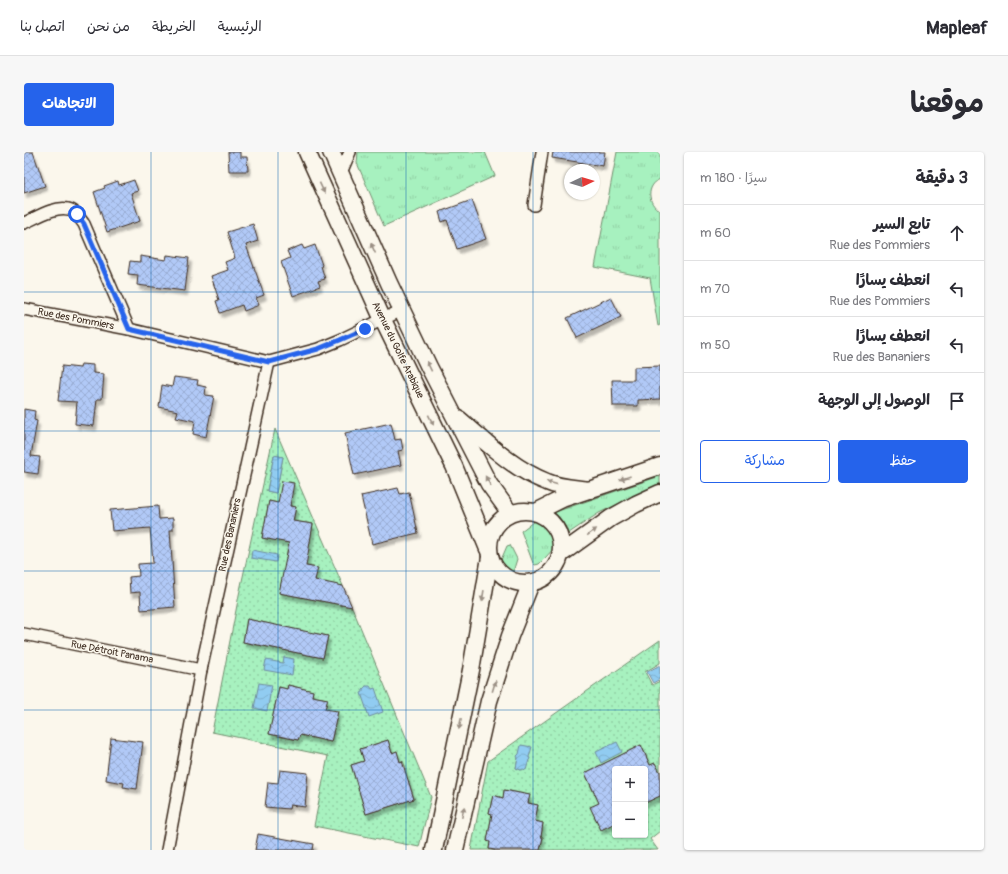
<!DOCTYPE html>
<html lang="ar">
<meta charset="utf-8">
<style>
body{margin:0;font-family:Pangolin,"Playpen Sans Arabic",sans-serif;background:#f7f7f7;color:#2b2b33;direction:rtl}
.controls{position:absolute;right:12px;bottom:12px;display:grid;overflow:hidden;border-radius:4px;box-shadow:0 1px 3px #0004}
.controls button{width:36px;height:36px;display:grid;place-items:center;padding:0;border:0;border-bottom:1px solid #e1e1e2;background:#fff;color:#2b2b33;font:20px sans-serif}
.compass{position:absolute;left:540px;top:12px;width:36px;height:36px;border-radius:50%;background:#fff;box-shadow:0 1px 3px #0004;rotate:86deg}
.stop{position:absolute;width:12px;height:12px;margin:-9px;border:3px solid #2563eb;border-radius:50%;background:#fff}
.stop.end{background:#2563eb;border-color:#fff;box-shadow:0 1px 4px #0008}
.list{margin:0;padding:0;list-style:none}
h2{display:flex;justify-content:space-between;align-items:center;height:52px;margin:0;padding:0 16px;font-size:17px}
h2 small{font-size:13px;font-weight:400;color:#7c7c81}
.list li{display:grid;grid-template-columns:26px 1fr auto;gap:12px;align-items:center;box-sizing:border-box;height:56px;padding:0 16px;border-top:1px solid #e1e1e2}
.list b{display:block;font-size:15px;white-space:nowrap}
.list p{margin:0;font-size:13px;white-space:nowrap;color:#7c7c81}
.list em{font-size:13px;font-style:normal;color:#7c7c81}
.actions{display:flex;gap:8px;padding:12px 16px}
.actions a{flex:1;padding:9px 0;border:1px solid #2563eb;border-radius:4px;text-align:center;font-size:14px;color:#2563eb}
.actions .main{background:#2563eb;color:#fff}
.icon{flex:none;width:22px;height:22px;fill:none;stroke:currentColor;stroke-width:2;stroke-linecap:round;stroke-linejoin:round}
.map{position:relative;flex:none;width:636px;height:698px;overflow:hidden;direction:ltr;border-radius:4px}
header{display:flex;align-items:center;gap:24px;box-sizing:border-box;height:56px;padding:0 20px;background:#fff;border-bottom:1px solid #e1e1e2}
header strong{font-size:19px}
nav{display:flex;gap:22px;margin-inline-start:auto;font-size:14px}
.intro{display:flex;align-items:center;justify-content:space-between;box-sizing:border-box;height:96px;padding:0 24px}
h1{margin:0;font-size:28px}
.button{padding:10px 18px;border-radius:4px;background:#2563eb;color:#fff;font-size:14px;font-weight:700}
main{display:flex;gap:24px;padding:0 24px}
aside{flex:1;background:#fff;border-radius:4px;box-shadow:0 1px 3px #0004}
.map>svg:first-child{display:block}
</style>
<header>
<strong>Mapleaf</strong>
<nav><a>الرئيسية</a><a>الخريطة</a><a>من نحن</a><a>اتصل بنا</a></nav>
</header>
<div class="intro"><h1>موقعنا</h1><a class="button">الاتجاهات</a></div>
<main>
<aside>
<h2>3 دقيقة<small>سيرًا · 180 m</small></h2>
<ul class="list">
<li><svg class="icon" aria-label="ahead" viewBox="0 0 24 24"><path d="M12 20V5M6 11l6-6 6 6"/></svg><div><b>تابع السير</b><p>Rue des Pommiers</p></div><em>60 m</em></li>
<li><svg class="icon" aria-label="left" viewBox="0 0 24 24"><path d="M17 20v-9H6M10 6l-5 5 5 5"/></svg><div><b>انعطف يسارًا</b><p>Rue des Pommiers</p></div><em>70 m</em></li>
<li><svg class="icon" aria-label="left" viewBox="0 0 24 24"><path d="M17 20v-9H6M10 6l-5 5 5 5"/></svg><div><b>انعطف يسارًا</b><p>Rue des Bananiers</p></div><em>50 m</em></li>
<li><svg class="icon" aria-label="arrive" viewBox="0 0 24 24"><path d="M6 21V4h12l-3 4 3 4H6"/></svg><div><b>الوصول إلى الوجهة</b></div></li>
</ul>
<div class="actions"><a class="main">حفظ</a><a>مشاركة</a></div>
</aside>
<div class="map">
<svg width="636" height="698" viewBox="0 0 636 698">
<defs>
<pattern id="grass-tufts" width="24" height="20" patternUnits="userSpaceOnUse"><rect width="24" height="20" fill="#a7f1bf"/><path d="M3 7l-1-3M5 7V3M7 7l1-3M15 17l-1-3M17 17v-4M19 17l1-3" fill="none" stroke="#91cfa4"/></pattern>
<pattern id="park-dots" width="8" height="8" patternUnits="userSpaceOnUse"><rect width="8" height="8" fill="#a7f1bf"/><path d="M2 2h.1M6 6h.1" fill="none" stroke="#91cfa4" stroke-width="1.8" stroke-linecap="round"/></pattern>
<pattern id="water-waves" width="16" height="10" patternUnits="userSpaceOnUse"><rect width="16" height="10" fill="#91ccf1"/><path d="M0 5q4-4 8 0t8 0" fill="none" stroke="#7eafce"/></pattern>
<pattern id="building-cross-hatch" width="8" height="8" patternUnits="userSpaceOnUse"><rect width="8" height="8" fill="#b1c9f7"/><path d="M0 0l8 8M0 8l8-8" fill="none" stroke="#99add3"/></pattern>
<filter id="shadow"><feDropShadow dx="2.5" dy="4.5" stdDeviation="1" flood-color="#0004"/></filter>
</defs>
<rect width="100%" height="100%" fill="#fbf7ec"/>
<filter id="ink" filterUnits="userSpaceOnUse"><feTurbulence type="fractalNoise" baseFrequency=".025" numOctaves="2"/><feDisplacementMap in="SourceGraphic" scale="8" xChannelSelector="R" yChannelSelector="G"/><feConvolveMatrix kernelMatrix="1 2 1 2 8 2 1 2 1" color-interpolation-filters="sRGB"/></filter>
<g filter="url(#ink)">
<g fill="url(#grass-tufts)" stroke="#718e6e">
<polygon points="334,0 461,0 471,24 360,74 333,11"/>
<path d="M593,0H636V27C622,34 623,51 636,59V173L634,174L626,126L571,115Z"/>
<polygon points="636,324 636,332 575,361 542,383 521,406 515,412 511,413 509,411 497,379 509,370 528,361"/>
<polygon points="486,393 493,407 489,420 482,419 477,408 483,394"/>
</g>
<g fill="url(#park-dots)" stroke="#718e6e" fill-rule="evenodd">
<path d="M251,277L319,434L291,429L293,416L262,410L255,441L328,455L407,645L395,695L290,674L304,604L188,580L215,443ZM250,303L259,305L252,341L243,339ZM245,349L272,355L269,369L289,372L285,394L238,386ZM223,467L274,478L288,485L289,481L304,484L299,506L219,490ZM264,533L289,539L288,544L303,547L301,557L314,560L307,590L276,583L274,588L245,582L255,535L263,537ZM364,588L368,601L373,599L376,610L379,609L382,617L377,619L384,628L390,647L342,662L327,613L340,609L336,597Z"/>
<path d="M636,488V511L621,520L628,533L636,529V620L631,611L623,615L622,604L617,593L561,621L570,641L580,636L591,671V683H621V651L636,644V679L626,687L634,698H516L519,686L513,684H517L519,671L511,669L514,653L504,651L505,643L481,638L479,646L469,643L465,661L468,662L463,689L466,690L465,697L471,698H447L464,609ZM494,606H506L497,618L492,616Z"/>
</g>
<g fill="url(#water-waves)" stroke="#6f8b9d">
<polygon points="250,303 259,305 252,341 243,339"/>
<polygon points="228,398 253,403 252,410 227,406"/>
<polygon points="260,505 270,507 268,523 240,518 242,508 259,511"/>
<polygon points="636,513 636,527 629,531 623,520"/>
<polygon points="235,531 248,533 243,559 230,556"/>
<polygon points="342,534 346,534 348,537 351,536 359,560 345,565 337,541 339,540 339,537"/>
<polygon points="593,590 598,600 577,611 572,600"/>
<polygon points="497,593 508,595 505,605 506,607 505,608 502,618 499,617 497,618 492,616 494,606 493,604 495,602"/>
</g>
<g fill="url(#building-cross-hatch)" stroke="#3b2a1e" filter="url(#shadow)">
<polygon points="0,0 9,0 21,34 0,41"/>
<polygon points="204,0 216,0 216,5 223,5 224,19 205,19"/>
<polygon points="529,0 581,0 579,14 528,6"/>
<polygon points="110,28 114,39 107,41 116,69 83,80 70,40 81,36 80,34 94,29 95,33"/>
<polygon points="448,48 462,87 433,97 423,68 418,70 415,60"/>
<polygon points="229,72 234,89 222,93 240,143 232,146 235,153 220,159 218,153 196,161 192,149 195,148 187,124 204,118 201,110 211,106 203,80"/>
<polygon points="278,93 280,97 291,93 298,113 297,114 301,127 294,129 296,134 269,144 257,110 266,106 263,99"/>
<polygon points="143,103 165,106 161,139 113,133 114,123 104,122 106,109 116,110 116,104 142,108"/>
<polygon points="587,145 597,165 553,186 543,166"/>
<polygon points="57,212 69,213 69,221 80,222 78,247 73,247 70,274 51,272 53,250 34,249 38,214 56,216"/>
<polygon points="636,214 636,247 614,248 614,254 589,254 588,228 610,228 610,215"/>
<polygon points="150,225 174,228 173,233 182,235 181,243 190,244 182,285 169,282 171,269 152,265 154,259 135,255 138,233 148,235"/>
<polygon points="0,257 11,259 10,268 13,269 7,304 16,305 14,322 0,320"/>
<polygon points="367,271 371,288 377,287 379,298 374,299 377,313 330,323 321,281"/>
<polygon points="258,329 270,331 266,354 272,355 269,369 289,372 282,414 294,416 291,428 319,434 328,455 255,441 265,391 238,386 245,349 254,351"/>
<polygon points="374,336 376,342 385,340 394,381 348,392 337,344"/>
<polygon points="134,354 135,367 149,366 149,378 146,378 151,455 117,458 116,440 106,441 105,425 115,424 114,412 129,411 126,376 88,379 86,358"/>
<polygon points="223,467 304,484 299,506 219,490"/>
<polygon points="264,533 289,539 288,544 304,547 301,557 314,559 307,590 276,583 274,588 245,582 255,535 263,537"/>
<polygon points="87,586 119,590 113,637 99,635 100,631 82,628"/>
<polygon points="364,588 368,601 373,599 376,610 378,609 390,647 342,662 327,613 340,609 336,597"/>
<polygon points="617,593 626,613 631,611 636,620 636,644 621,651 621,617 591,617 591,671 577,678 566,655 575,651 561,621"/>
<polygon points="256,618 284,621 281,655 266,653 265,657 241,655 244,630 254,631"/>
<polygon points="480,638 506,643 504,651 514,653 511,669 519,671 517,685 519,685 516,698 471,698 465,697 466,690 463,689 468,662 465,661 469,643 479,646"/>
<polygon points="234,682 290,692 289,698 231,698"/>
</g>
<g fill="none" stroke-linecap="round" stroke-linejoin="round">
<g stroke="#3b2a1e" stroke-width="14">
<g id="street">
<polyline points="316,23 326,0"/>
<polyline points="510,53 518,0"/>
<path d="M0,71C12,66 30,54 44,57C51,58 56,67 60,72L105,177"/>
<polyline points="0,157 105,177 245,210 294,197 316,188 378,158"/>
<polyline points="0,482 177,518"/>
<polyline points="143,698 177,518 245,210"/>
</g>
</g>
<g stroke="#3b2a1e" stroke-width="19">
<g id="secondary">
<polyline points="283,0 359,168 430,314 464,397"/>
<polyline points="307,0 365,131 405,215 465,332 486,361"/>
<path d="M435,267C462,290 489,317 523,330C536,336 552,336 566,338"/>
<circle cx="501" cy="395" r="36"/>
<polyline points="512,360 538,347 636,314"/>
<polyline points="537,402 587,366 612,352 636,341"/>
<polyline points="410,698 447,518 466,405"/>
<polyline points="431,698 465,549 486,484 507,431"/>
</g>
</g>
<use href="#street" stroke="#fbf7ec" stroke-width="11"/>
<use href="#secondary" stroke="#fbf7ec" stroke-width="16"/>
</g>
<defs><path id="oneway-solid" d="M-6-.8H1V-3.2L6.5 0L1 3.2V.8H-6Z"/></defs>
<g fill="#9b9085">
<use href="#oneway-solid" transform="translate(298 36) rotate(65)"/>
<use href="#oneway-solid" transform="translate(349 96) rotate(-114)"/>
<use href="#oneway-solid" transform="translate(405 214) rotate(-116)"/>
<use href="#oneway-solid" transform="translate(407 268) rotate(64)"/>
<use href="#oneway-solid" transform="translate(601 326) rotate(161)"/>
<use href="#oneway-solid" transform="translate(464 329) rotate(-119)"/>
<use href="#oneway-solid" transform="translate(528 331) rotate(-164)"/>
<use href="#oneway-solid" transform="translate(568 380) rotate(-36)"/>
<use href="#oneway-solid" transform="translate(459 444) rotate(99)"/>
<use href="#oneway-solid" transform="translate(470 534) rotate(-73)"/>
<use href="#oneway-solid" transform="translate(436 572) rotate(102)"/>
<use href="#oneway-solid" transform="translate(439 660) rotate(-78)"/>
</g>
</g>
<g fill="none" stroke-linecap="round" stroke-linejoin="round" filter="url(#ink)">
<polyline stroke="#2563eb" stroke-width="5" points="53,62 60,72 105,177 245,210 294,197 316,188 341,177"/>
</g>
<path fill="none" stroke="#1f6fb2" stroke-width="1" stroke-opacity="0.55" d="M127,0V698M254,0V698M382,0V698M509,0V698M0,140H636M0,279H636M0,419H636M0,558H636"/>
<g text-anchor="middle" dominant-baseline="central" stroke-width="3" stroke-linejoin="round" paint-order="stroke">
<g font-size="10" fill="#3b2a1e" stroke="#fbf7ec">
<text transform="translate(52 167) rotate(11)">Rue des Pommiers</text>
<text transform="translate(374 198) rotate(64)">Avenue du Golfe Arabique</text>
<text transform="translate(206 383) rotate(-78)">Rue des Bananiers</text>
<text transform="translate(88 500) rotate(11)">Rue Détroit Panama</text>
</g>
</g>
</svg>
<div class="controls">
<button>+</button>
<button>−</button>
</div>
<svg class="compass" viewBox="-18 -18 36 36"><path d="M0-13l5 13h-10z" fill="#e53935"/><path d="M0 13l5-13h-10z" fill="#7c7c81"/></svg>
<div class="stop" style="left:53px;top:62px"></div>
<div class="stop end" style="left:341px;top:177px"></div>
</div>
</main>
